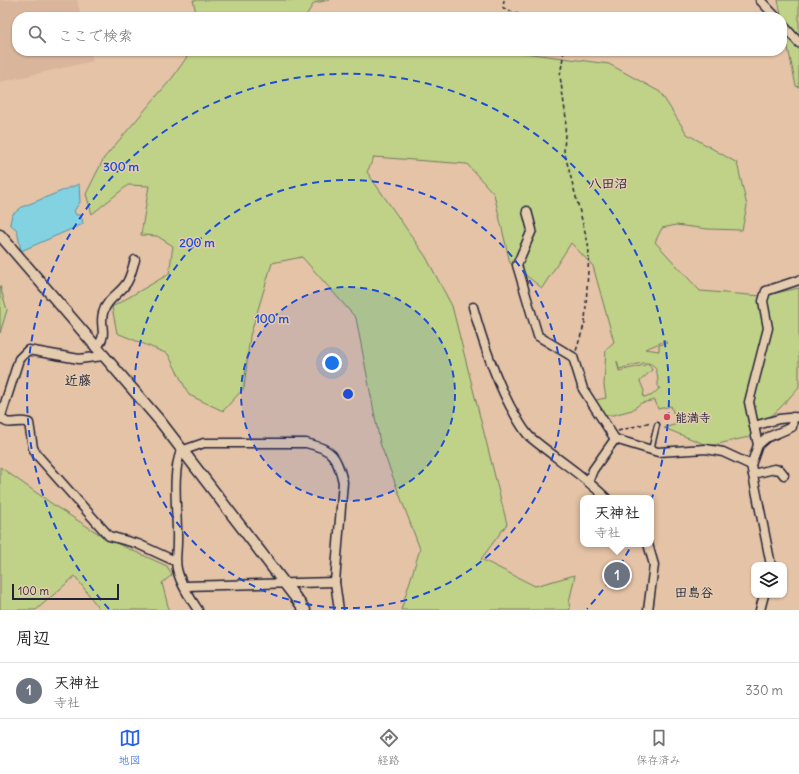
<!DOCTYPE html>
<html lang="ja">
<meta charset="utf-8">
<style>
body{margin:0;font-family:Delius,"Klee One",sans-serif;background:#f6f6f6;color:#202124}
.controls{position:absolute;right:12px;bottom:12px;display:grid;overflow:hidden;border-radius:8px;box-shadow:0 1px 3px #0004}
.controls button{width:36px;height:36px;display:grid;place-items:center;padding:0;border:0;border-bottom:1px solid #e0e0e0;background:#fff;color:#202124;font:20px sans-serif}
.scale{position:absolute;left:12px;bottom:10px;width:107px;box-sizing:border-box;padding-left:4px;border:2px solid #22223b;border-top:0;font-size:11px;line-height:14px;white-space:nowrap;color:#22223b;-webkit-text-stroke:3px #e6ccae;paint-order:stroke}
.you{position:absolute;left:332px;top:363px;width:14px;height:14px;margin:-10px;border:3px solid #fff;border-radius:50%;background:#1a73e8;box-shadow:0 0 0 6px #1a73e833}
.badge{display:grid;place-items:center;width:26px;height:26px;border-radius:50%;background:#2563eb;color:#fff;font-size:13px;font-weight:700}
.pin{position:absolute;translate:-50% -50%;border:2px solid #fff;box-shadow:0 1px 4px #0006}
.popup{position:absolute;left:580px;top:495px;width:74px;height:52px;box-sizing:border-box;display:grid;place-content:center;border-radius:8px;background:#fff;filter:drop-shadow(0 1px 3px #0005);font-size:13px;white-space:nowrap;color:#757577}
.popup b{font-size:15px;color:#202124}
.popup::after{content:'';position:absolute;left:50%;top:100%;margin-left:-8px;border:8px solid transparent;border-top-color:#fff}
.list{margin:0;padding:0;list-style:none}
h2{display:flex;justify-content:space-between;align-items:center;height:52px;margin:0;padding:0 16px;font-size:17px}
h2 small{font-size:13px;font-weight:400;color:#757577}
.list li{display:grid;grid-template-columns:26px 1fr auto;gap:12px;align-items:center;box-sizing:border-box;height:56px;padding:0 16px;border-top:1px solid #e0e0e0}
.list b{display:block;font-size:15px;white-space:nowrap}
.list p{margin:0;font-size:13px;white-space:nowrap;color:#757577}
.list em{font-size:13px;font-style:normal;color:#757577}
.icon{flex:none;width:22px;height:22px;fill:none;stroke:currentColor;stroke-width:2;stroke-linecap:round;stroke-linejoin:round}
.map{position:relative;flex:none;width:799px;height:610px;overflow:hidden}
.search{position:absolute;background:#fff;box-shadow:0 1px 3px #0004;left:12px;right:12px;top:12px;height:44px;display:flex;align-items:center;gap:10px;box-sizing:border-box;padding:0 14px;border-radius:16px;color:#757577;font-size:15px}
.sheet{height:108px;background:#fff}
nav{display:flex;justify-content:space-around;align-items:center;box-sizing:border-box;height:56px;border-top:1px solid #e0e0e0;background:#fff;font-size:11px;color:#757577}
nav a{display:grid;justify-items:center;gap:2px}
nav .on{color:#2563eb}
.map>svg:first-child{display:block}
</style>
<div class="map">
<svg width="799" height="610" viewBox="0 0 799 610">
<rect width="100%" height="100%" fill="#e4c3a6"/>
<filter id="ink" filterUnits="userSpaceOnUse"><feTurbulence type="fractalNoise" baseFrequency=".025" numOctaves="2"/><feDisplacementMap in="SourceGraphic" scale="8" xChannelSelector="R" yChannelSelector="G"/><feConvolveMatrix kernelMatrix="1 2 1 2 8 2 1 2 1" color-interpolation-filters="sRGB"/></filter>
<g filter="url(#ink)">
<polygon fill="#d8b59b" points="0,0 77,0 81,17 17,17 17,51 90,51 93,61 0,82"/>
<g fill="#bfd287" stroke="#707a61" fill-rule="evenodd">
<polygon points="193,0 329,0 314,3 305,17 197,17"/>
<polygon points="778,0 799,0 799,87 796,86"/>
<path d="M191,51H369L384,56L447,51H509L609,64L660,92L687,134L737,163L747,206L742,230L708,229L676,225L662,228L655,242L700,291L762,296L799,288V387L781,407L749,437L709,446L664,428L677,424L671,406L658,409L655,400L641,403L632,410L613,415H602L596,400L606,398L604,385L606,349L614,342L593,266L571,243L542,288L510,263L494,194L467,164L374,157L367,172L426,257L452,306L507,524L481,559L535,586L575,575L569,603L570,610H401L420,549L380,443L356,318L302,257L272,263L250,336L244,388L223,411L189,395L168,354L117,333L112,307L169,274L173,246L157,236L141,235L149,186L128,185L92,214L86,194L104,158L173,77ZM665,341L667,343L659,345V351L645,349ZM617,361L619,369C644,363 659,353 658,388H660L651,396L643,397L644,391L640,381L652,370L649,364L619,371Z"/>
<polygon points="0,286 7,310 0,333"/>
<polygon points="0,467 58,508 107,539 167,566 172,575 162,583 169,610 100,610 75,576 36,610 0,610"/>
</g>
<polygon fill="#83d2e1" stroke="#5c8c9f" points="79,184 80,202 74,211 76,215 81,215 83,224 21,251 17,230 10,224 12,215 22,207"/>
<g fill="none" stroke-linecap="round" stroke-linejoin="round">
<g stroke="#22223b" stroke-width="7">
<polyline id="service" points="651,450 657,425"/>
</g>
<g stroke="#22223b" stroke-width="11">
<g id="minor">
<polyline points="760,0 776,17"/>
<polyline points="782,24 799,43"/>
<polyline points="527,211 532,230 517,265 538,336 573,357 583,389 615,439 658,452 706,449 723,452 751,465"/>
<path d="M473,307C483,343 493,373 510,406C516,416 522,429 530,437C555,458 582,474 606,498"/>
<path d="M96,348C109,334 99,328 103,313C106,300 119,294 126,284C131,277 132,268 135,260"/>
<path d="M103,356L79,359L28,350L19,359L1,416C6,429 19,418 29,423L33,448L37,455L109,536L138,544L175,561"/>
<polyline points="754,426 779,419 799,417"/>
<polyline points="758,445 766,438 792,427 793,417"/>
<polyline points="753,474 774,469 780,470 784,475"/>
<polyline points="589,480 593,470 615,439"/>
<polyline points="771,565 751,465 758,445 749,402 768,328 763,301 766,291 799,280"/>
<polyline points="185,586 335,582"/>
<path d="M198,610C190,598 180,583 177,569C175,560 177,551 177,542C178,515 171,475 181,451L204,443H306C332,449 337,456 343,482L335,582L339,610"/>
<polyline points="648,610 654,565 648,544"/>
<polyline points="760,610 764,595"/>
</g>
</g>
<g stroke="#22223b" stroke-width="13">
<polyline id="tertiary" points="0,235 160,421 305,610"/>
</g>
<g stroke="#22223b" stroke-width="1.5" stroke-dasharray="4 3" stroke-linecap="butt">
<polyline points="504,0 503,8 526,17"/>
<polyline points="564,51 560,76 566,118 564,151 588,243 589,254 585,322 576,351"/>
<polyline points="618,431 651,422"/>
</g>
<use href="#service" stroke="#e6ccae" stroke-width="4"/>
<use href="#minor" stroke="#e6ccae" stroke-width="8"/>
<use href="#tertiary" stroke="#e6ccae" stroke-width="10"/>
</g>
</g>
<circle cx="348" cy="394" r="107" fill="#1d4ed8" fill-opacity=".12"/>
<g fill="none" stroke="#1d4ed8" stroke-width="2" stroke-dasharray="7 5">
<circle cx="348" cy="394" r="107"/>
<circle cx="348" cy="394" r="214"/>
<path d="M109 609A321 321 0 1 1 587 609"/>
</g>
<circle fill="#d1495b" stroke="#e6ccae" stroke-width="1.5" cx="667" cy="417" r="4"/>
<g text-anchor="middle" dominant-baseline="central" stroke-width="3" stroke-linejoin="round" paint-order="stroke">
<g font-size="12" font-weight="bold" fill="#22223b" stroke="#e6ccae" text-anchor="start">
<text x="675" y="417">能満寺</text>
</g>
<g font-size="13" font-weight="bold" fill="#22223b" stroke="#e6ccae">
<text x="608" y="183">八田沼</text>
<text x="78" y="380">近藤</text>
<text x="694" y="592">田島谷</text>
</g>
</g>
<circle cx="348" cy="394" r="6" fill="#1d4ed8" stroke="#e6ccae" stroke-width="2"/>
<g font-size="12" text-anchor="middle" font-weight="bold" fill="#1d4ed8" stroke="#e6ccae" stroke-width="3" stroke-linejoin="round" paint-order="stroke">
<text x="121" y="171">300 m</text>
<text x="197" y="247">200 m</text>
<text x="272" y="323">100 m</text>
</g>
</svg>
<div class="controls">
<button><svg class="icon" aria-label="layers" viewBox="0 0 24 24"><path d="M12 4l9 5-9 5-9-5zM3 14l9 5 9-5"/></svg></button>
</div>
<div class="scale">100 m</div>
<div class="you"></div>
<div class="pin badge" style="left:617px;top:575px;background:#6b7280">1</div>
<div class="popup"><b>天神社</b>寺社</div>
<div class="search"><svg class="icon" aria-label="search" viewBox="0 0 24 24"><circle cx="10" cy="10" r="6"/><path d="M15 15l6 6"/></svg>ここで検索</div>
</div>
<section class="sheet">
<h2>周辺<small></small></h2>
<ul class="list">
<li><span class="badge" style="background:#6b7280">1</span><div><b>天神社</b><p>寺社</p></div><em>330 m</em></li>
</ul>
</section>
<nav>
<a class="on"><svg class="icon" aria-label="map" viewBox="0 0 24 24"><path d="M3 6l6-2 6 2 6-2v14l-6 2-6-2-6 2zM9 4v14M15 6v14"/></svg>地図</a>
<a><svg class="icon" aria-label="directions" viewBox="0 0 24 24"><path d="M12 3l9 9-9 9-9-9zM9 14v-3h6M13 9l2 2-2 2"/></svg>経路</a>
<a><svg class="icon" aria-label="saved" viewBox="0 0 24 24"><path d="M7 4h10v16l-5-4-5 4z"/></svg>保存済み</a>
</nav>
